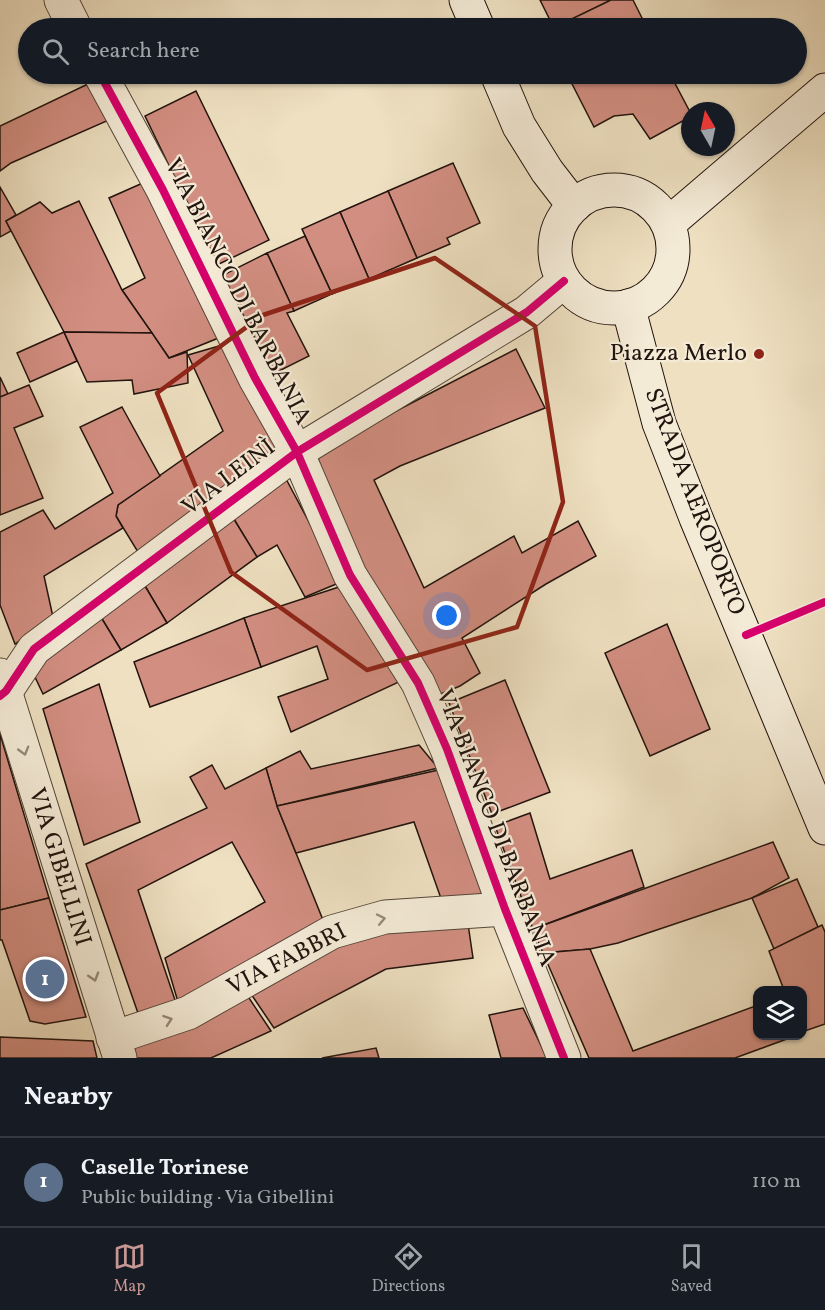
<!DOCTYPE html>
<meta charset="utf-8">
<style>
body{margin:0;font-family:Vollkorn,serif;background:#242831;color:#f1f3f6}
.controls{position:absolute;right:18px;bottom:18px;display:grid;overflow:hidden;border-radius:12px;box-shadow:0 2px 4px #0004}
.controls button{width:54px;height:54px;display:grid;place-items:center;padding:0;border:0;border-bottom:2px solid #363941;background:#171b24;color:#f1f3f6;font:30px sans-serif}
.compass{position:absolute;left:681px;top:102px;width:54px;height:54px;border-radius:50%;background:#171b24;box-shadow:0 2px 4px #0004;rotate:351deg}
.you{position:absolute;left:447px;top:616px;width:21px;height:21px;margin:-15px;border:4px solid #fff;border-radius:50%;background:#1a73e8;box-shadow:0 0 0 9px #1a73e833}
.badge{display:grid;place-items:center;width:39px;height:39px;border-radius:50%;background:#c59692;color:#fff;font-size:20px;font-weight:700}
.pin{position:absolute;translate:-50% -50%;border:3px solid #fff;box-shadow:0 2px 6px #0006}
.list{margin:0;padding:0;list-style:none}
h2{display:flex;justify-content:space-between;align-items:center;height:78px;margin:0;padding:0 24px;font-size:26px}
h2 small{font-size:20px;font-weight:400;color:#9ea1a6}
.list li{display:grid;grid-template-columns:39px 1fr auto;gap:18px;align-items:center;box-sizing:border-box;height:90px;padding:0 24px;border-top:2px solid #363941}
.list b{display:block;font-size:22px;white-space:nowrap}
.list p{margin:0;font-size:20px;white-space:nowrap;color:#9ea1a6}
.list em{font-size:20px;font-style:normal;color:#9ea1a6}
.icon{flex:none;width:33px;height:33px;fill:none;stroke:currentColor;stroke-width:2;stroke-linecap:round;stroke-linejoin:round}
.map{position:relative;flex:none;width:825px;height:1058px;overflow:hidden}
.search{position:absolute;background:#171b24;box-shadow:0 2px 4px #0004;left:18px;right:18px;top:18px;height:66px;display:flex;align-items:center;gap:15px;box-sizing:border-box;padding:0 21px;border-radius:33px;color:#9ea1a6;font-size:22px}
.sheet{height:168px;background:#171b24}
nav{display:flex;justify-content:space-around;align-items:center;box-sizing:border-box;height:84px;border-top:2px solid #363941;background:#171b24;font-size:16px;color:#9ea1a6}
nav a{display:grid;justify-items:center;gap:3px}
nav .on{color:#c59692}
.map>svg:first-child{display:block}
</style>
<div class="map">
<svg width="825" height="1058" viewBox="0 0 825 1058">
<rect width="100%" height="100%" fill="#eee0c1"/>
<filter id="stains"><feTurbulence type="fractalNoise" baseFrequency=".00333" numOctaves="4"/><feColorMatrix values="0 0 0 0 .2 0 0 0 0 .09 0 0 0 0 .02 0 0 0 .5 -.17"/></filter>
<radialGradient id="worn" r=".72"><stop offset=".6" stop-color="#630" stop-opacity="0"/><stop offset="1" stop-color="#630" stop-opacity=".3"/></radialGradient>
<g fill="#d28e81" stroke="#21130d" stroke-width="1.5">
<polygon points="540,0 611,0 554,28"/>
<polygon points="611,0 633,0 647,28 553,28"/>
<polygon points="567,74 670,74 690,112 690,117 650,139 633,114 614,116 594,127"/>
<polygon points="90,83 109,120 11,163 0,171 0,126"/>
<polygon points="196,91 269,240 217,265 145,116"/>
<polygon points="453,163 480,223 447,238 450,244 417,258 388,191"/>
<polygon points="145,182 221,337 169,358 122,290 145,278 109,198"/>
<polygon points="0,187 16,215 6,221 11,231 0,237"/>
<polygon points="388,191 417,258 369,279 340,212"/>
<polygon points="79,201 122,290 152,333 64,332 6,221 40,202 52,213"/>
<polygon points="340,212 369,279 332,294 302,229"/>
<polygon points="305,236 332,294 294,311 267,253"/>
<polygon points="267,253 294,311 287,313 309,356 273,374 223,275"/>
<polygon points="64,332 77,361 30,382 17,353"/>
<polygon points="64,332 152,333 169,358 187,352 188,383 134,394 132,380 87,382"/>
<polygon points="226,344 279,450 141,557 116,516 118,505 223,431 188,355"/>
<polygon points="516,349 545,408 400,466 374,480 424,588 514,536 522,553 578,521 596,556 546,584 462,638 480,673 460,686 436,696 349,545 317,456 396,411"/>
<polygon points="0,377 8,394 0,397"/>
<polygon points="29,385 43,416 14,428 43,498 0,515 0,397"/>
<polygon points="122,407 160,476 118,505 116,516 123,528 44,576 53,617 15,644 0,605 0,532 43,510 55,529 113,493 80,427"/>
<polygon points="285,477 341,582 305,597 277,545 257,557 232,516"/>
<polygon points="232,516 257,557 167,623 142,581"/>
<polygon points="142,581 167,623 121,650 99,614"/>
<polygon points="342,586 401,681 291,732 278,697 328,679 317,646 261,667 244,618"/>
<polygon points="99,614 121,650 43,694 35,677 36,657"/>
<polygon points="244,618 261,667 150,707 134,662"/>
<polygon points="667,624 710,729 650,756 605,653"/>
<polygon points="505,680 550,792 492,814 449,703"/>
<polygon points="99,684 140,822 84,845 43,709"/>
<polygon points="0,734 49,898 0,910"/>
<polygon points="419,745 438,768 277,806 266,768 300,751 311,769"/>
<polygon points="212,765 225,789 266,768 277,806 325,925 178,1002 165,958 265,902 232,842 138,890 176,1003 139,1016 86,864 207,808 190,777"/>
<polygon points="443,769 487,900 444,907 414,822 296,853 277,806"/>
<polygon points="530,813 550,879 632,850 644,887 533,929 495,826"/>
<polygon points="773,842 789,878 752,898 618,943 590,949 543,953 533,929"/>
<polygon points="797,879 818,927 774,949 752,898"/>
<polygon points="49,898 86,1017 45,1024 30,1021 2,940 0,940 0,910"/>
<polygon points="467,917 473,958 386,969 274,1028 249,991 354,932"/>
<polygon points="822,925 825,932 825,1024 802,1032 802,990 784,990 769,951"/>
<polygon points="590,949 633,1051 758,1005 758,1036 795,1036 735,1058 589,1058 543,953"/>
<polygon points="245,992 271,1031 211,1058 134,1058 129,1041"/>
<polygon points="523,1008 547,1058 501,1058 489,1015"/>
<polygon points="0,1037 93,1041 97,1058 0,1058"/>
<polygon points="376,1048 379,1058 322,1058"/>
</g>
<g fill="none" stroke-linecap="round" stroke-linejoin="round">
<g stroke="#54463a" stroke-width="35">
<g id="minor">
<polyline points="61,0 75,28"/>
<polyline points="100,74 163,190 255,378 297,452 350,575 418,683 447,749 505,909 564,1058"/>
<polyline points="0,675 120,1058"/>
<polyline points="0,696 6,691 34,649 297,452 527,312 564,281"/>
<polyline points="113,1038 188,1013 332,932 385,917 505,909"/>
</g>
</g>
<g stroke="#21130d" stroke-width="35">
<g id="secondary">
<polyline points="466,0 478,28"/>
<polyline points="497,74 519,126 547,171 574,206"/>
<circle cx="614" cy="249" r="59"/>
<polyline points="668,224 825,90"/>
<polyline points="628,306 659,423 696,518 825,828"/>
</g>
</g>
<use href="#minor" stroke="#f4ebd7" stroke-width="33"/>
<use href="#secondary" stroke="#f4ebd7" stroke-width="33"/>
<g stroke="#f4ebd7" stroke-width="11">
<g id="cycleway">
<polyline points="100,74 163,190 255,378 297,452 350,575 418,683 447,749 505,909 564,1058"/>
<polyline points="746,635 825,602"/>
<polyline points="0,696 6,691 34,649 297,452 527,312 564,281"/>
</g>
</g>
<use href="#cycleway" stroke="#d6006c" stroke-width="8"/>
</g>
<defs><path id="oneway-chevron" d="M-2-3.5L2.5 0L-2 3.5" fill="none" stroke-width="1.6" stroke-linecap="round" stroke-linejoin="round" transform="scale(1.5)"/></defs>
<g stroke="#958a7c">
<use href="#oneway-chevron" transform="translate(24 751) rotate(74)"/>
<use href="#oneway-chevron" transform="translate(381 919) rotate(-12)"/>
<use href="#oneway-chevron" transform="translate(94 977) rotate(73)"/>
<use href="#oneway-chevron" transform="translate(168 1020) rotate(-19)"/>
</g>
<path fill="none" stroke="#8f2418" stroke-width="4.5" stroke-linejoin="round" d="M435,258L535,326L563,502L517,627L367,670L231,572L157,393L263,315Z"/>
<circle fill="#8f2418" stroke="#f4ebd7" stroke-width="2" cx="759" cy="354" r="6"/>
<g text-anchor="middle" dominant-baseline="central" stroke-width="4.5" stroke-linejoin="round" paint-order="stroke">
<g font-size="24" fill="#21130d" stroke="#f4ebd7">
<text transform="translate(237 292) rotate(63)">VIA BIANCO DI BARBANIA</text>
<text transform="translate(229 478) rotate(-37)">VIA LEINÌ</text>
<text transform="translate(694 502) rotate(69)">STRADA AEROPORTO</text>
<text transform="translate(495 828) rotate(69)">VIA BIANCO DI BARBANIA</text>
<text transform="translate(59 867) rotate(73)">VIA GIBELLINI</text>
<text transform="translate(287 960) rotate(-27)">VIA FABBRI</text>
</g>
<g font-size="24" fill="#21130d" stroke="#f4ebd7" text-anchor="end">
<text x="747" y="354">Piazza Merlo</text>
</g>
</g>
<rect width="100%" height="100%" filter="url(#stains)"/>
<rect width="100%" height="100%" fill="url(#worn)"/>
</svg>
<div class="controls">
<button><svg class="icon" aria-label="layers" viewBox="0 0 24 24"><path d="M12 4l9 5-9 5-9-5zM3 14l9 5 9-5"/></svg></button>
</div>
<svg class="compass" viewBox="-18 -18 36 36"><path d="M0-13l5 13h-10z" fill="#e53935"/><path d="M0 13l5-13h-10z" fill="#9ea1a6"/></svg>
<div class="you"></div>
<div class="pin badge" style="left:45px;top:979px;background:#5c6f8a">1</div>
<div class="search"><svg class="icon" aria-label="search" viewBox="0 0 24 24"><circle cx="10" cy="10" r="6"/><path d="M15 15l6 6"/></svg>Search here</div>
</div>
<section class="sheet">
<h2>Nearby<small></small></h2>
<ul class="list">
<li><span class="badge" style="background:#5c6f8a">1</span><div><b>Caselle Torinese</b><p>Public building · Via Gibellini</p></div><em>110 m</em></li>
</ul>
</section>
<nav>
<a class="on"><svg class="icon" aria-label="map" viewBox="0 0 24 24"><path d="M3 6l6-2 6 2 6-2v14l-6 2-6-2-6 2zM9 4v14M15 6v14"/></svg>Map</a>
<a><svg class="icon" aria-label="directions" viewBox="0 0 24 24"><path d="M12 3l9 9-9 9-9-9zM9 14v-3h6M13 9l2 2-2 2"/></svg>Directions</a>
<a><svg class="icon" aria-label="saved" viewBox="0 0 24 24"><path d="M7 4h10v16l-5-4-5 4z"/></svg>Saved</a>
</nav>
